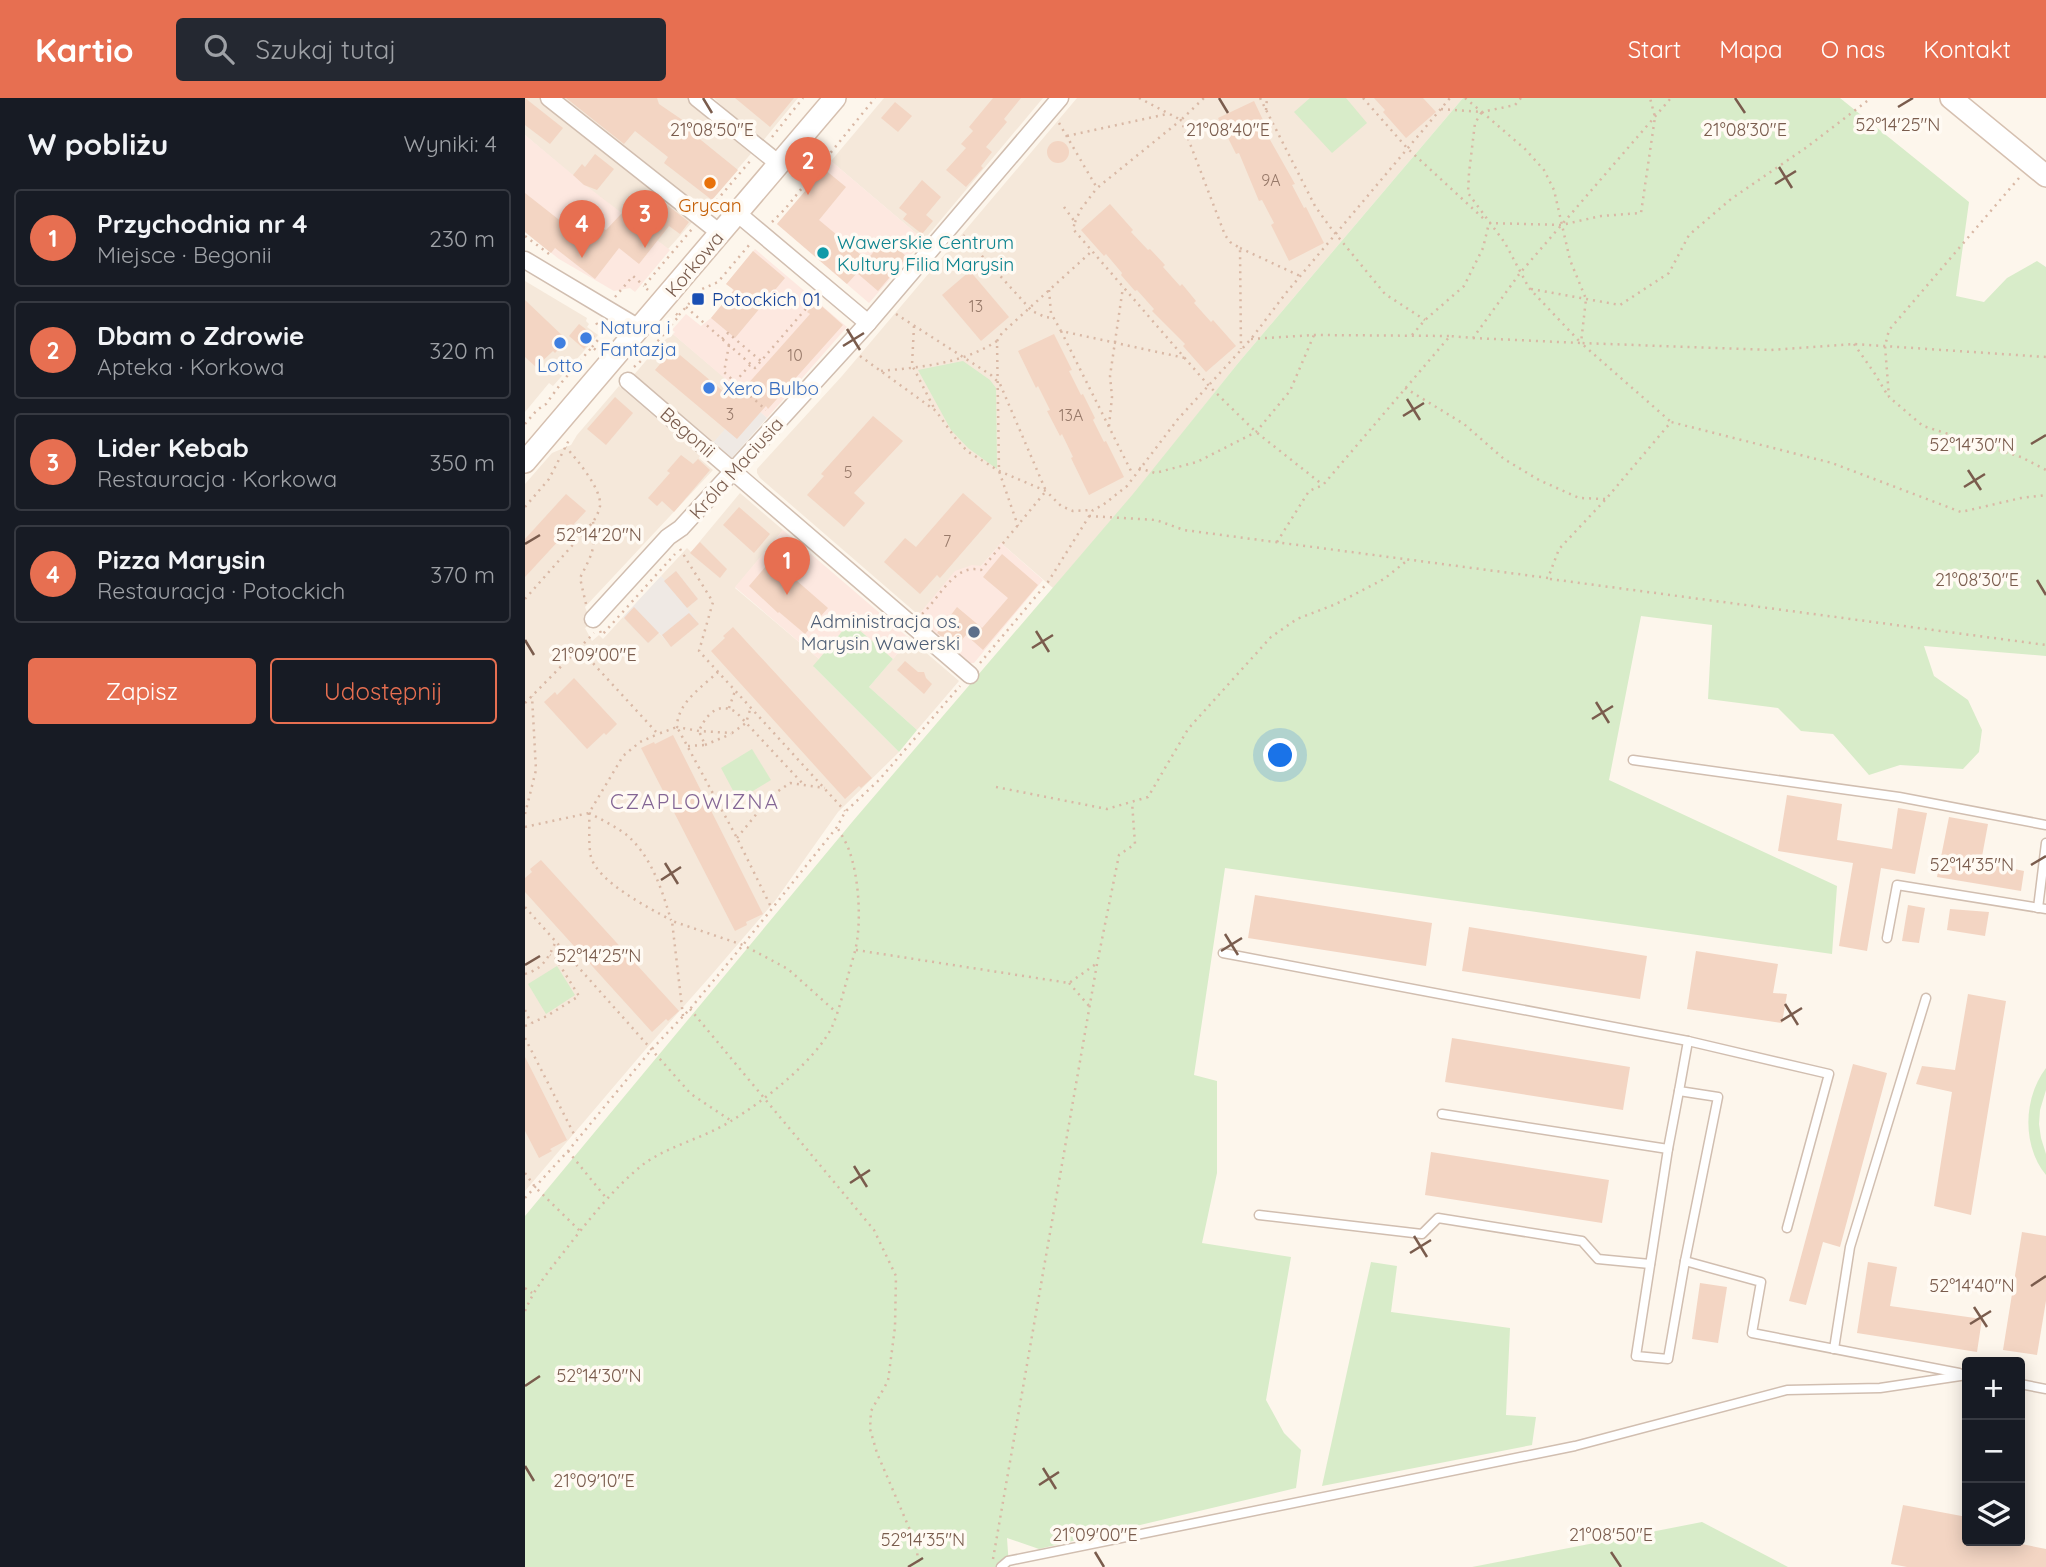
<!DOCTYPE html>
<html lang="pl">
<meta charset="utf-8">
<style>
body{margin:0;font-family:Quicksand,sans-serif;background:#242831;color:#f1f3f6}
.controls{position:absolute;right:21px;bottom:21px;display:grid;overflow:hidden;border-radius:7px;box-shadow:0 4px 18px #0003}
.controls button{width:63px;height:63px;display:grid;place-items:center;padding:0;border:0;border-bottom:2px solid #363941;background:#171b24;color:#f1f3f6;font:35px sans-serif}
.you{position:absolute;left:756px;top:658px;width:24px;height:24px;margin:-18px;border:5px solid #fff;border-radius:50%;background:#1a73e8;box-shadow:0 0 0 10px #1a73e833}
.badge{display:grid;place-items:center;width:46px;height:46px;border-radius:50%;background:#e76f51;color:#fff;font-size:23px;font-weight:700}
.pin{position:absolute;translate:-50% -58px;filter:drop-shadow(0 2px 4px #0008)}
.pin::after{content:'';position:absolute;top:37px;width:24px;height:21px;background:inherit;clip-path:polygon(0 0,100% 0,50% 100%)}
.list{margin:0;padding:0;list-style:none}
h2{display:flex;justify-content:space-between;align-items:center;height:91px;margin:0;padding:0 28px;font-size:30px}
h2 small{font-size:23px;font-weight:400;color:#9ea1a6}
.list li{display:grid;grid-template-columns:46px 1fr auto;gap:21px;align-items:center;box-sizing:border-box;height:98px;margin:0 14px 14px;padding:0 14px;border:2px solid #363941;border-radius:7px}
.list b{display:block;font-size:26px;white-space:nowrap}
.list p{margin:0;font-size:23px;white-space:nowrap;color:#9ea1a6}
.list em{font-size:23px;font-style:normal;color:#9ea1a6}
.actions{display:flex;gap:14px;padding:21px 28px}
.actions a{flex:1;padding:16px 0;border:2px solid #e76f51;border-radius:7px;text-align:center;font-size:24px;color:#e76f51}
.actions .main{background:#e76f51;color:#fff}
.icon{flex:none;width:38px;height:38px;fill:none;stroke:currentColor;stroke-width:2;stroke-linecap:round;stroke-linejoin:round}
.map{position:relative;flex:none;width:1521px;height:1469px;overflow:hidden}
header{display:flex;align-items:center;gap:42px;box-sizing:border-box;height:98px;padding:0 35px;background:#e76f51;color:#fff}
header strong{font-size:33px}
nav{display:flex;gap:38px;margin-inline-start:auto;font-size:24px}
.search{width:490px;height:63px;background:#242831;display:flex;align-items:center;gap:18px;box-sizing:border-box;padding:0 24px;border-radius:7px;color:#9ea1a6;font-size:26px}
main{display:flex}
aside{flex:1;background:#171b24}
.map>svg:first-child{display:block}
</style>
<header>
<strong>Kartio</strong>
<div class="search"><svg class="icon" aria-label="search" viewBox="0 0 24 24"><circle cx="10" cy="10" r="6"/><path d="M15 15l6 6"/></svg>Szukaj tutaj</div>
<nav><a>Start</a><a>Mapa</a><a>O nas</a><a>Kontakt</a></nav>
</header>
<main>
<aside>
<h2>W pobliżu<small>Wyniki: 4</small></h2>
<ul class="list">
<li><span class="badge">1</span><div><b>Przychodnia nr 4</b><p>Miejsce · Begonii</p></div><em>230 m</em></li>
<li><span class="badge">2</span><div><b>Dbam o Zdrowie</b><p>Apteka · Korkowa</p></div><em>320 m</em></li>
<li><span class="badge">3</span><div><b>Lider Kebab</b><p>Restauracja · Korkowa</p></div><em>350 m</em></li>
<li><span class="badge">4</span><div><b>Pizza Marysin</b><p>Restauracja · Potockich</p></div><em>370 m</em></li>
</ul>
<div class="actions"><a class="main">Zapisz</a><a>Udostępnij</a></div>
</aside>
<div class="map">
<svg width="1521" height="1469" viewBox="0 0 1521 1469">
<rect width="100%" height="100%" fill="#fdf6ec"/>
<g fill="#f5e8da">
<polygon points="0,0 17,0 170,121 143,151 59,87 0,37"/>
<polygon points="34,0 164,0 230,51 176,113"/>
<polygon points="189,0 273,0 237,44 199,15 199,10"/>
<polygon points="359,0 518,0 399,142 306,63"/>
<polygon points="552,0 938,0 714,264 609,396 528,490 476,445 456,468 430,474 399,511 395,515 390,514 235,380 232,375 232,371 317,278"/>
<polygon points="0,183 62,220 61,223 64,226 62,229 73,237 28,288 24,285 0,314"/>
<polygon points="148,236 213,291 203,329 187,346 108,278 136,245"/>
<polygon points="94,288 175,358 174,360 188,372 60,509 65,522 64,527 60,530 67,543 74,537 78,541 98,519 123,544 134,535 146,548 173,526 136,478 162,450 166,454 215,395 258,432 210,490 294,561 289,569 374,654 313,714 250,803 182,882 120,952 0,1093 0,386 27,355 46,347 52,337"/>
<polygon points="385,541 434,583 392,632 344,589"/>
</g>
<g fill="#fde8e0">
<polygon points="0,37 59,86 145,152 110,194 105,190 89,193 34,161 0,134"/>
<polygon points="306,63 399,142 344,205 252,126"/>
<polygon points="230,151 322,229 242,320 211,293 212,291 148,236 150,234 147,232 161,216 176,228 186,220 208,193 207,190 201,186"/>
<polygon points="258,432 385,541 368,561 325,524 294,561 210,489"/>
<polygon points="476,445 518,482 449,565 444,565 410,536 395,515 430,473 447,467 456,468"/>
</g>
<g fill="#efe9e4">
<polygon points="224,304 242,320 205,362 187,346"/>
<polygon points="151,473 173,501 162,510 174,526 146,548 134,535 123,545 98,519 136,478 140,482"/>
</g>
<g fill="#d8ecc9">
<polygon points="785,0 821,0 842,25 807,55 769,14"/>
<polygon points="938,0 1315,0 1444,104 1431,198 1459,204 1482,180 1512,163 1521,169 1521,558 1399,548 1409,578 1443,602 1457,632 1454,654 1438,671 1375,667 1344,677 1308,636 1276,633 1253,610 1183,601 1187,527 1116,518 1084,682 1312,788 1307,856 700,770 669,977 692,983 692,1075 677,1145 766,1159 741,1302 759,1335 776,1352 771,1390 514,1451 482,1440 484,1469 0,1469 0,1118 328,723 608,396 714,264"/>
<polygon points="438,263 465,282 471,290 472,371 443,350 426,332 393,272"/>
<polygon points="325,524 368,561 344,589 392,632 374,654 288,568"/>
<polygon points="227,651 246,682 213,702 196,670"/>
<polygon points="32,868 50,897 21,916 3,886"/>
<path d="M1521,970V992L1515,1012L1514,1026L1516,1040L1521,1056V1077C1497,1048 1498,1000 1521,970Z"/>
<polygon points="846,1164 872,1168 866,1214 985,1230 981,1317 1011,1319 1007,1347 797,1388"/>
<polygon points="1177,1424 1263,1469 947,1469"/>
</g>
<g fill="#f3d5c3">
<polygon points="0,0 38,30 25,46 0,27"/>
<polygon points="41,0 132,0 134,6 175,34 171,38 213,72 187,102 139,65 143,59 110,33 99,46"/>
<polygon points="210,0 269,0 245,29"/>
<polygon points="468,0 496,0 479,21 482,24 461,49 467,54 456,68 458,70 441,89 421,72 441,50 436,46 448,33 444,29"/>
<polygon points="849,0 898,0 911,14 881,40 858,14 860,12"/>
<polygon points="729,3 746,39 744,40 770,86 767,87 779,110 781,109 799,145 764,163 746,127 749,125 737,102 734,103 714,55 711,56 693,20"/>
<polygon points="370,4 387,18 373,34 356,20"/>
<circle cx="533" cy="54" r="11"/>
<polygon points="70,56 89,71 72,92 59,87 48,77 57,66 60,69"/>
<polygon points="299,71 321,89 294,122 342,162 360,140 382,159 353,193 332,175 322,186 252,126"/>
<polygon points="397,82 416,99 401,117 408,123 397,136 378,121 382,116 374,110"/>
<polygon points="0,95 56,139 69,123 81,132 97,115 109,124 124,105 122,103 128,96 164,124 155,136 144,128 114,166 94,150 70,181 30,150 26,155 0,134"/>
<polygon points="585,106 608,132 606,134 623,152 625,151 640,167 638,169 655,188 657,186 671,203 669,205 686,224 688,222 711,248 681,274 658,248 660,246 627,213 629,211 612,192 610,193 596,177 597,175 581,156 579,158 556,132"/>
<polygon points="228,153 260,180 210,240 186,220 209,192 201,186"/>
<polygon points="445,173 484,219 456,243 417,197"/>
<polygon points="0,202 42,242 30,255 28,253 11,269 0,259"/>
<polygon points="291,203 318,227 243,311 241,308 212,341 130,272 146,253 153,259 155,257 205,299 218,286 220,289 285,216 282,214"/>
<polygon points="54,226 70,238 59,251 44,238"/>
<polygon points="529,236 547,272 544,273 556,297 558,296 570,320 568,322 579,344 581,343 599,379 564,397 546,360 548,359 537,336 535,338 522,313 525,312 513,288 511,290 493,253"/>
<polygon points="90,299 108,315 81,347 62,331"/>
<polygon points="348,318 378,343 329,395 340,405 319,429 282,397 299,378 296,376"/>
<polygon points="156,357 168,366 173,361 185,372 149,414 137,403 132,408 123,400 145,375 142,373"/>
<polygon points="438,395 467,420 415,480 412,477 395,496 359,464 380,440 391,449"/>
<polygon points="41,396 61,413 0,479 0,441"/>
<polygon points="214,409 245,436 229,455 198,427"/>
<polygon points="175,444 202,471 195,480 165,455"/>
<polygon points="477,456 513,487 458,552 441,537 430,550 412,535 432,509 457,530 483,500 458,479"/>
<polygon points="247,461 303,510 280,536 254,514 253,515 224,488"/>
<polygon points="151,473 173,501 162,510 139,483"/>
<polygon points="109,509 134,535 123,545 99,520"/>
<polygon points="164,515 174,526 146,549 137,537"/>
<polygon points="208,529 347,680 336,690 334,688 320,701 186,553 200,540 198,538"/>
<polygon points="380,563 393,574 399,574 401,580 407,586 399,596 372,572"/>
<polygon points="49,580 92,626 81,637 79,635 62,651 19,604 30,594 32,597"/>
<polygon points="148,637 238,816 221,824 222,827 210,833 116,650 129,644 130,646"/>
<polygon points="1262,697 1317,706 1312,742 1367,751 1373,710 1402,715 1390,776 1356,770 1342,853 1314,848 1328,765 1253,753"/>
<polygon points="1424,719 1463,726 1456,764 1499,773 1496,793 1412,779"/>
<polygon points="16,762 154,913 143,923 141,921 127,934 0,794 0,780 7,774 5,771"/>
<polygon points="730,797 907,825 901,868 723,840"/>
<polygon points="1383,807 1400,810 1394,845 1377,843"/>
<polygon points="1425,811 1464,814 1460,838 1422,832"/>
<polygon points="944,829 1122,858 1115,901 937,873"/>
<polygon points="1171,853 1253,866 1248,895 1262,896 1257,925 1162,911"/>
<polygon points="1443,896 1481,903 1446,1117 1409,1108 1427,994 1391,986 1397,968 1430,972"/>
<polygon points="927,940 1105,969 1098,1012 920,984"/>
<polygon points="0,959 42,1042 25,1051 27,1053 14,1060 0,1033"/>
<polygon points="1328,966 1362,975 1315,1149 1298,1144 1281,1207 1264,1203"/>
<polygon points="906,1054 1084,1082 1077,1125 900,1097"/>
<polygon points="1497,1134 1521,1138 1521,1203 1512,1257 1478,1252"/>
<polygon points="1343,1164 1372,1169 1365,1208 1457,1221 1452,1254 1332,1235"/>
<polygon points="1175,1185 1202,1189 1193,1245 1167,1241"/>
<polygon points="1378,1407 1442,1419 1442,1443 1481,1443 1521,1451 1521,1469 1382,1469 1366,1466"/>
</g>
<g fill="none" stroke-linecap="round" stroke-linejoin="round">
<g stroke="#d1beb0" stroke-width="11">
<g id="lane">
<polyline points="1108,662 1374,699 1521,727"/>
<polyline points="1513,810 1521,745"/>
<polyline points="1362,840 1372,787 1521,811"/>
<polyline points="698,855 1163,943 1304,976 1262,1130"/>
<polyline points="917,1016 1143,1051 1154,993"/>
<polyline points="1143,1051 1111,1258 1143,1261 1160,1163 1236,1184 1227,1235 1434,1275"/>
<polyline points="734,1117 897,1136 913,1120 1057,1143 1073,1161 1125,1166"/>
<polyline points="1160,1163 1193,999 1154,993 1163,943"/>
<polyline points="1309,1251 1325,1149 1401,900"/>
<polyline points="1495,1286 1521,1291"/>
<polyline points="476,1469 483,1463 1050,1348 1262,1292 1355,1290 1442,1277"/>
</g>
</g>
<g stroke="#d1beb0" stroke-width="19">
<g id="street">
<polyline points="24,0 195,135"/>
<polyline points="172,0 254,66"/>
<polyline points="212,115 343,225"/>
<polyline points="0,162 114,230"/>
<polyline points="103,283 445,577"/>
<polyline points="68,521 143,439 156,430 343,225 535,0"/>
</g>
</g>
<g stroke="#d6c0b0" stroke-width="24">
<g id="secondary">
<polyline points="1426,0 1521,78"/>
<polyline points="0,364 310,0"/>
</g>
</g>
<g stroke="#d9b8a5" stroke-width="2.5" stroke-dasharray="2 5" stroke-linecap="butt">
<polyline points="614,0 656,22 679,0"/>
<polyline points="735,0 790,108 805,129 860,196 900,222"/>
<polyline points="838,0 882,50 959,121"/>
<polyline points="940,0 957,14 990,7 996,0"/>
<polyline points="916,11 957,14 950,25 944,75 943,95 980,145 1004,190 1056,245 1246,252 1329,246 1521,259"/>
<polyline points="741,12 742,0"/>
<polyline points="957,14 1000,51 1019,72 1029,92 1045,162 1061,201 1056,245"/>
<polyline points="534,25 572,90 656,22 700,137 705,144 715,150 716,251"/>
<polyline points="542,38 642,16"/>
<polyline points="247,39 278,0"/>
<polyline points="1494,80 1364,232 1360,248 1364,299 1398,328 1496,359 1521,372"/>
<polyline points="187,108 226,62"/>
<polyline points="539,109 550,124 548,131 684,288 731,334 798,387"/>
<polyline points="247,124 260,111 350,0"/>
<polyline points="550,124 556,111 572,90"/>
<polyline points="964,125 1036,127 1076,118 1116,115 1130,19 1125,0"/>
<polyline points="438,137 507,213 520,219 529,220"/>
<polyline points="0,138 28,159"/>
<polyline points="715,150 775,178"/>
<polyline points="1006,191 1095,207 1144,175 1164,137 1206,101 1282,49 1346,0"/>
<polyline points="123,192 119,188 167,131"/>
<polyline points="524,192 526,215 536,233 660,260"/>
<polyline points="90,199 108,178 119,188"/>
<polyline points="161,209 230,270 291,199"/>
<path d="M371,216L466,277L475,286L521,393L456,472C429,465 414,501 397,516"/>
<polyline points="154,217 177,191 193,184 225,146"/>
<polyline points="389,228 387,267 409,310"/>
<polyline points="536,233 608,377"/>
<polyline points="887,237 900,222 939,188 958,150 964,125"/>
<polyline points="948,240 1056,245 1146,324"/>
<polyline points="197,241 203,235 236,263"/>
<polyline points="726,241 789,237 925,238"/>
<polyline points="472,243 477,235 566,154"/>
<polyline points="1329,246 1350,276 1363,298"/>
<polyline points="204,247 199,274 241,312"/>
<polyline points="67,249 78,236 70,223"/>
<polyline points="335,258 411,313 431,341 442,353 474,373 521,393 536,408 548,413 567,412"/>
<polyline points="109,269 117,262 154,218 150,215"/>
<path d="M356,273C396,269 437,266 472,243L474,373L493,428"/>
<polyline points="210,284 225,267"/>
<polyline points="880,290 939,326 979,361 1014,382 1054,400 1081,401"/>
<polyline points="0,326 12,312 21,306 37,284 67,249 71,252"/>
<polyline points="584,328 587,299 585,278 598,189"/>
<polyline points="614,370 630,375 672,364 731,334 765,293 789,237"/>
<polyline points="0,409 24,381 44,342"/>
<polyline points="564,418 631,422 659,432 1023,480 1034,451 1081,401 1146,324 1307,365 1436,414 1496,400 1521,397"/>
<polyline points="752,444 784,393 798,387 925,238 948,240 995,175 1146,0"/>
<polyline points="155,451 188,504 174,553 320,713"/>
<polyline points="1025,481 1521,547"/>
<path d="M0,501L68,424C71,419 74,414 75,408C77,391 52,362 41,349"/>
<path d="M61,506L55,480C66,458 72,449 68,424"/>
<polyline points="75,533 77,537 150,456"/>
<polyline points="54,550 133,636 152,629 212,740 247,811"/>
<polyline points="455,565 523,484 568,412 578,407 602,388 653,321 726,241 761,195 925,0"/>
<path d="M193,574C177,589 152,605 152,629L174,633L207,635L221,625L225,612"/>
<polyline points="0,605 69,535"/>
<polyline points="204,610 210,593"/>
<polyline points="180,647 206,636"/>
<path d="M163,648L180,647L174,633C181,617 193,603 211,614L279,687"/>
<polyline points="471,689 582,711 623,699 663,631 746,539 772,521 811,506 859,481 884,461"/>
<path d="M64,715C65,729 63,746 66,759C73,784 124,810 146,822"/>
<path d="M64,715C77,722 92,729 103,738C127,760 137,792 146,822"/>
<polyline points="0,716 11,672 7,598"/>
<polyline points="0,729 64,715 98,658 115,644 133,636"/>
<polyline points="212,740 246,698 265,685 300,690"/>
<polyline points="0,809 166,996 205,1022"/>
<polyline points="331,852 544,885 571,866"/>
<path d="M0,876C18,871 24,859 31,843"/>
<polyline points="544,885 565,909"/>
<polyline points="165,911 349,1132 371,1178 370,1229 363,1283 346,1313 345,1331 352,1355 391,1446 394,1469"/>
<polyline points="0,912 6,925"/>
<polyline points="158,918 147,823 218,847 263,871 312,915"/>
<polyline points="0,928 22,918 54,898 31,861 25,857"/>
<polyline points="0,940 51,1040"/>
<polyline points="43,1053 82,1101"/>
<polyline points="0,1075 10,1089 55,1133"/>
<polyline points="0,1100 43,1053 127,951 165,911 218,847 312,729 320,714 354,682 435,588"/>
<polyline points="0,1190 7,1195"/>
<path d="M0,1213C9,1191 23,1174 38,1155C62,1124 89,1089 120,1065C146,1047 179,1040 206,1023C239,1003 290,963 307,929C314,913 318,895 323,878C325,870 328,861 330,853C337,825 334,779 324,752C321,744 316,736 312,729"/>
<polyline points="468,1461 572,866 594,757 610,746 607,704"/>
</g>
<use href="#lane" stroke="#fff" stroke-width="8"/>
<use href="#street" stroke="#fff" stroke-width="16"/>
<use href="#secondary" stroke="#fff" stroke-width="21"/>
</g>
<path fill="none" stroke="#7a5c4d" stroke-width="2.5" d="M178,0L187,15M694,0L703,15M1210,0L1220,15M1373,9L1388,0M1254,69L1267,90M1250,86L1271,73M322,231L335,252M318,248L339,235M882,301L895,322M878,318L899,305M1506,346L1521,337M1443,372L1456,392M1439,389L1460,376M0,446L15,437M1512,482L1521,497M511,533L524,554M0,542L9,557M507,550L528,537M1071,604L1084,625M1067,621L1088,608M140,765L153,786M1506,767L1521,758M136,782L156,769M700,836L713,857M696,853L717,840M0,867L15,858M1260,906L1273,927M1256,923L1277,910M329,1068L342,1089M325,1085L345,1072M889,1138L902,1159M885,1155L906,1142M1506,1188L1521,1178M1449,1209L1462,1229M1445,1226L1466,1213M0,1288L15,1278M0,1368L9,1383M518,1370L531,1391M514,1387L534,1374M570,1454L579,1469M1086,1454L1096,1469M383,1469L398,1460"/>
<circle fill="#e8710a" stroke="#fffaf3" stroke-width="2.5" cx="185" cy="85" r="7"/>
<circle fill="#0f9aa8" stroke="#fffaf3" stroke-width="2.5" cx="298" cy="155" r="7"/>
<rect fill="#1a4fb4" stroke="#fffaf3" stroke-width="2.5" x="166" y="194" width="14" height="14" rx="3.5"/>
<g fill="#3f7fe0" stroke="#fffaf3" stroke-width="2.5">
<circle cx="61" cy="240" r="7"/>
<circle cx="35" cy="245" r="7"/>
<circle cx="184" cy="290" r="7"/>
</g>
<circle fill="#5c6f8a" stroke="#fffaf3" stroke-width="2.5" cx="449" cy="534" r="7"/>
<g text-anchor="middle" dominant-baseline="central" stroke-width="7" stroke-linejoin="round" paint-order="stroke">
<g font-size="16" fill="#987a6a">
<text x="746" y="82">9A</text>
<text x="451" y="208">13</text>
<text x="270" y="257">10</text>
<text x="205" y="316">3</text>
<text x="546" y="317">13A</text>
<text x="323" y="374">5</text>
<text x="422" y="443">7</text>
</g>
<g font-size="19" fill="#c56008" stroke="#fffaf3">
<text x="185" y="107">Grycan</text>
</g>
<g font-size="19" fill="#0d838f" stroke="#fffaf3" text-anchor="start">
<text x="312" y="144">Wawerskie Centrum<tspan x="312" dy="22">Kultury Filia Marysin</tspan></text>
</g>
<g font-size="19" fill="#7a5c4d" stroke="#fffaf3">
<text transform="translate(169 166) rotate(-50)">Korkowa</text>
<text transform="translate(163 334) rotate(41)">Begonii</text>
<text transform="translate(211 370) rotate(-48)">Króla Maciusia</text>
</g>
<g font-size="19" fill="#164399" stroke="#fffaf3" text-anchor="start">
<text x="187" y="201">Potockich 01</text>
</g>
<g font-size="19" fill="#366cbe" stroke="#fffaf3" text-anchor="start">
<text x="75" y="229">Natura i<tspan x="75" dy="22">Fantazja</tspan></text>
<text x="35" y="267" text-anchor="middle">Lotto</text>
<text x="198" y="290">Xero Bulbo</text>
</g>
<g font-size="19" fill="#4e5e75" stroke="#fffaf3" text-anchor="end">
<text x="435" y="523">Administracja os.<tspan x="435" dy="22">Marysin Wawerski</tspan></text>
</g>
<g font-size="21" letter-spacing="2" fill="#846695" stroke="#fffaf3">
<text x="170" y="703">CZAPLOWIZNA</text>
</g>
</g>
<g font-size="18" text-anchor="middle" fill="#7a5c4d" stroke="#fffaf3" stroke-width="7" stroke-linejoin="round" paint-order="stroke">
<text x="1373" y="33">52°14'25"N</text>
<text x="187" y="38">21°08'50"E</text>
<text x="703" y="38">21°08'40"E</text>
<text x="1220" y="38">21°08'30"E</text>
<text x="1447" y="353">52°14'30"N</text>
<text x="74" y="443">52°14'20"N</text>
<text x="1452" y="488">21°08'30"E</text>
<text x="69" y="563">21°09'00"E</text>
<text x="1447" y="773">52°14'35"N</text>
<text x="74" y="864">52°14'25"N</text>
<text x="1447" y="1194">52°14'40"N</text>
<text x="74" y="1284">52°14'30"N</text>
<text x="69" y="1389">21°09'10"E</text>
<text x="570" y="1443">21°09'00"E</text>
<text x="1086" y="1443">21°08'50"E</text>
<text x="398" y="1448">52°14'35"N</text>
</g>
</svg>
<div class="controls">
<button>+</button>
<button>−</button>
<button><svg class="icon" aria-label="layers" viewBox="0 0 24 24"><path d="M12 4l9 5-9 5-9-5zM3 14l9 5 9-5"/></svg></button>
</div>
<div class="you"></div>
<div class="pin badge" style="left:262px;top:497px">1</div>
<div class="pin badge" style="left:283px;top:97px">2</div>
<div class="pin badge" style="left:120px;top:150px">3</div>
<div class="pin badge" style="left:57px;top:160px">4</div>
</div>
</main>
